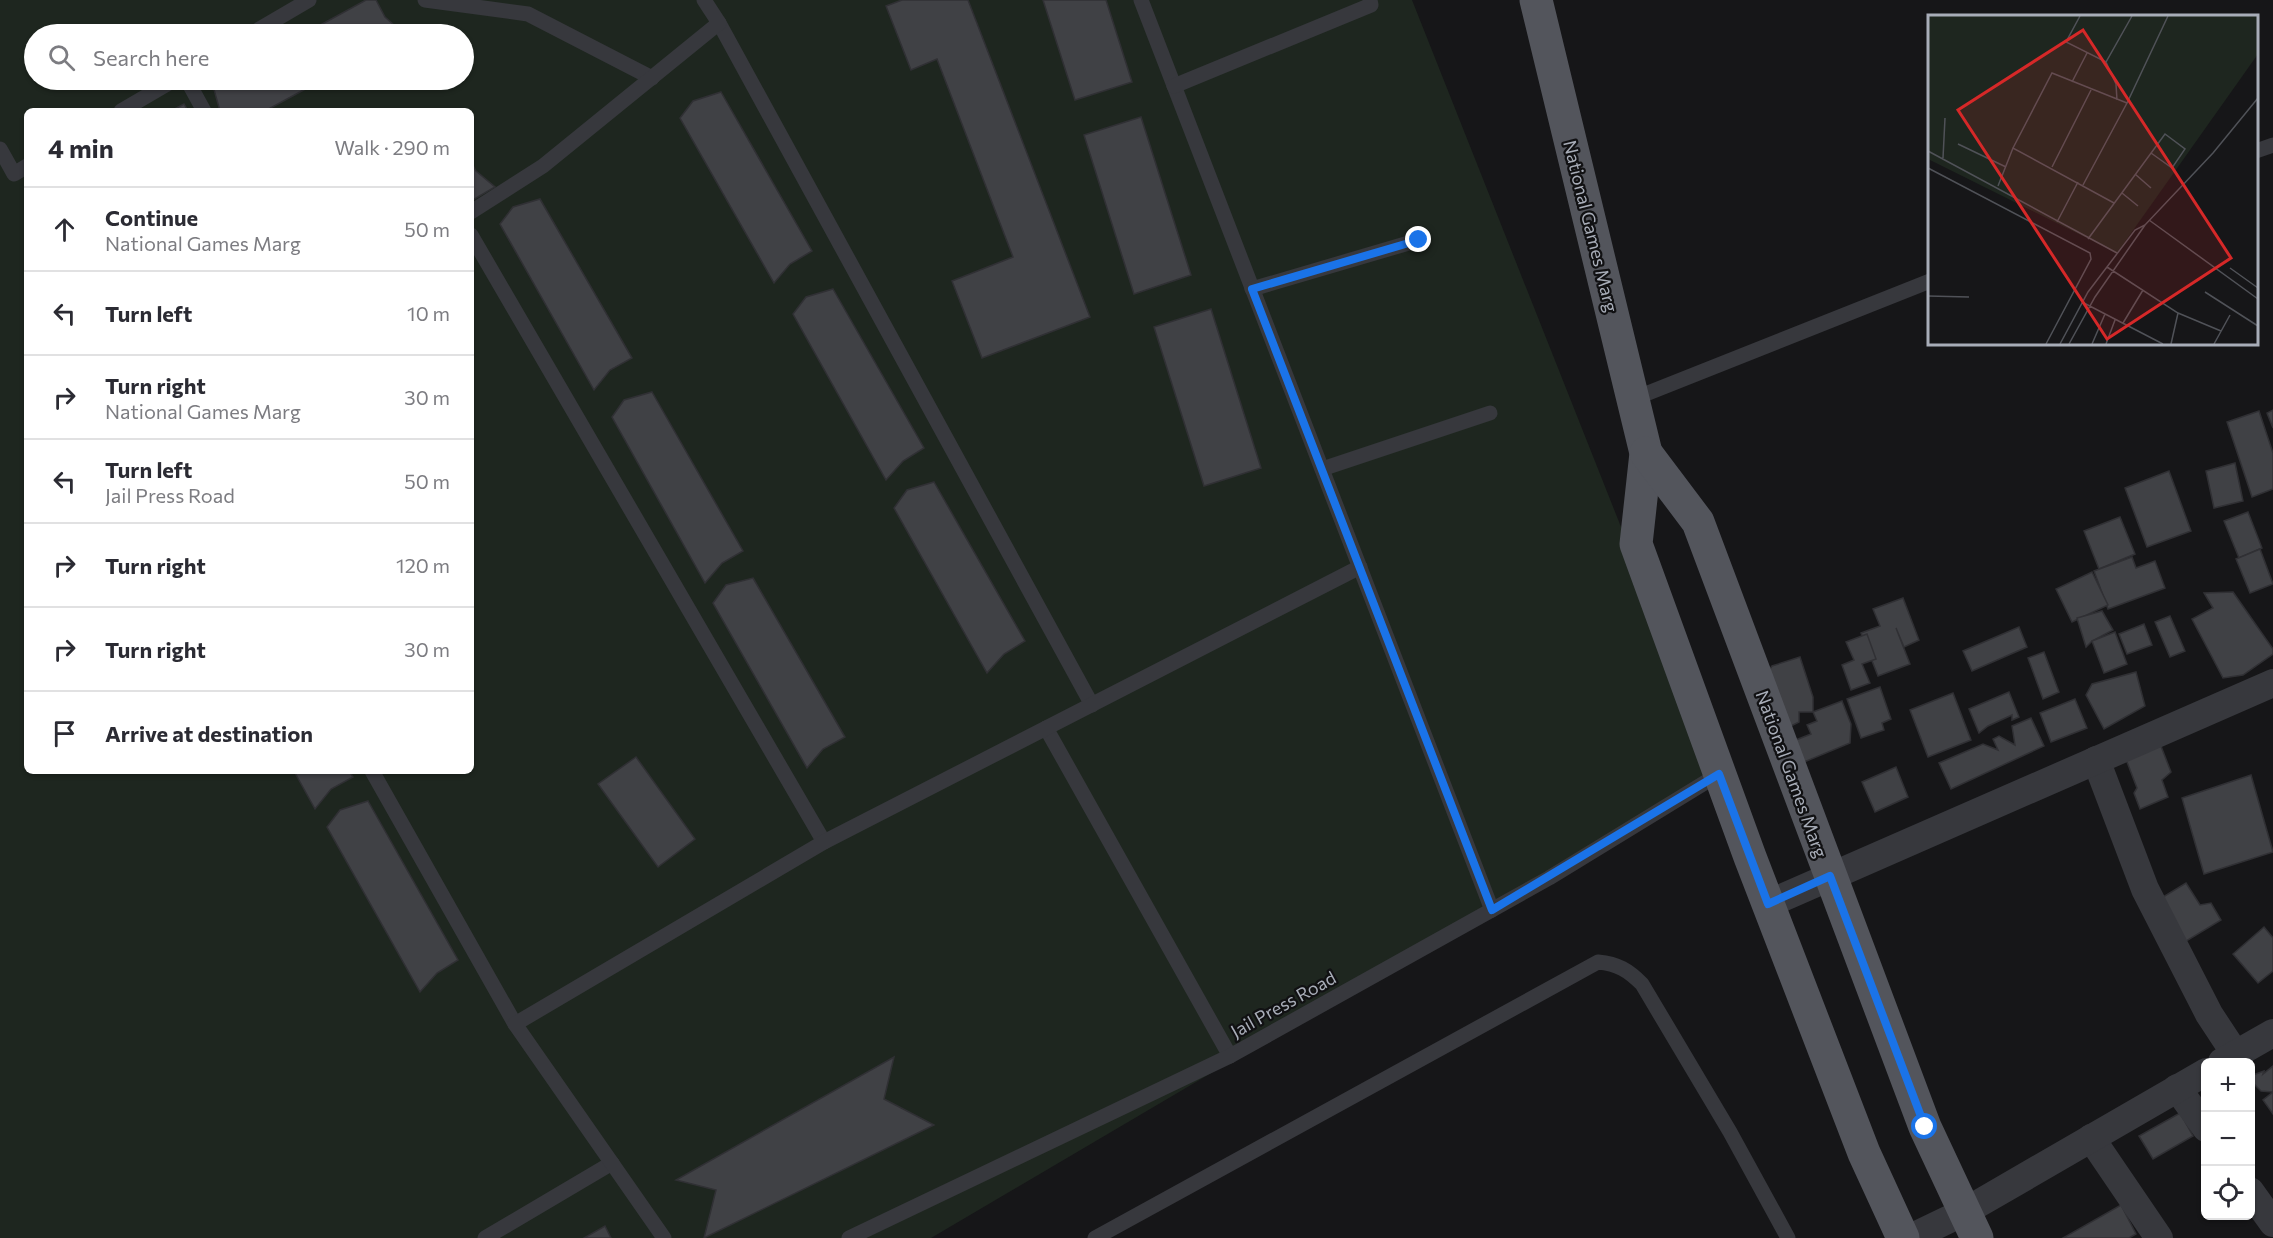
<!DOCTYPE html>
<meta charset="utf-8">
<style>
body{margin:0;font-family:Commissioner,sans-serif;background:#f2f2f3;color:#2b2b33}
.controls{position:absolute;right:18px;bottom:18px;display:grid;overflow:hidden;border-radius:9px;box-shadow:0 2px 4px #0004}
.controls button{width:54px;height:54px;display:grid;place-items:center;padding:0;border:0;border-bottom:2px solid #e1e1e2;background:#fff;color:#2b2b33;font:30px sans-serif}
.stop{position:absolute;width:18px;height:18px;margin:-14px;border:4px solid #1a73e8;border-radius:50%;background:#fff}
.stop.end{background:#1a73e8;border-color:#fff;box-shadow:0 2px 6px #0008}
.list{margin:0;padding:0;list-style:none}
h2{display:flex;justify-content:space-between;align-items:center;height:78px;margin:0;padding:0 24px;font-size:26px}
h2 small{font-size:20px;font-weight:400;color:#7c7c81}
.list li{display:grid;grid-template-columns:39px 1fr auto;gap:18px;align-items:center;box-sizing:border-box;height:84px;padding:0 24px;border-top:2px solid #e1e1e2}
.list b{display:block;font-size:22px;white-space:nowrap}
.list p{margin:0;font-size:20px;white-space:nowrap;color:#7c7c81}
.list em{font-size:20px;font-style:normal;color:#7c7c81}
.icon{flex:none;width:33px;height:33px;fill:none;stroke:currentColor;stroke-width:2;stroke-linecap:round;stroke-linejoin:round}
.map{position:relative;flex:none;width:2273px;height:1238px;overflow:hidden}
.search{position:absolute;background:#fff;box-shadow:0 2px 4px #0004;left:24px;top:24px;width:450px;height:66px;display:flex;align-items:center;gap:15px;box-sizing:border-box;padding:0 21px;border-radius:33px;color:#7c7c81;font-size:22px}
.panel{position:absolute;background:#fff;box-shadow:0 2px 4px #0004;left:24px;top:108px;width:450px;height:666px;border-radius:9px}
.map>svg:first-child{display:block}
</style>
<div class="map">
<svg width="2273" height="1238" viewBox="0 0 2273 1238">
<rect width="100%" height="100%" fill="#161618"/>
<path fill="#1e261f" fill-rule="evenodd" d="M0,0H1412L1719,774L931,1238H0ZM34,34H464V80H34ZM27,111H471V771H27Z"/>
<g fill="#404145" stroke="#303034" stroke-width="1.5">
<polygon points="366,0 376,0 385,17 404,34 304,34"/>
<polygon points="902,0 968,0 1090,317 982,358 952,281 1013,257 937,59 911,70 886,6"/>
<polygon points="1043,0 1106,0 1132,82 1075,100"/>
<polygon points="225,80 322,80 265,111 220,111 213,86"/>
<polygon points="721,92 812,251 790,264 774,283 680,118 693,101"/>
<polygon points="184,104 188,111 171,111"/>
<polygon points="1141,117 1191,275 1134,294 1084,135"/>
<polygon points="471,162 476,171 495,187 471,201"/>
<polygon points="540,199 632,358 610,370 594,390 500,224 513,207"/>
<polygon points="833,289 924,448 903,461 886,480 793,314 806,297"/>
<polygon points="1211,309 1261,468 1204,486 1154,327"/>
<polygon points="652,392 743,551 722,563 705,583 612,417 624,400"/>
<polygon points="2273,410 2273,428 2267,413"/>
<polygon points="2259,411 2273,453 2273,489 2252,497 2227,422"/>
<polygon points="2235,463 2243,501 2214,508 2206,471"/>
<polygon points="2169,471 2191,531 2147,547 2125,488"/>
<polygon points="934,482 1025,641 1004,654 987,673 894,508 907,490"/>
<polygon points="2248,512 2262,548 2239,558 2224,521"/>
<polygon points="2120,517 2135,554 2099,569 2084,531"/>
<polygon points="2260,549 2273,584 2250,593 2236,559"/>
<polygon points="2132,557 2136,568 2155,561 2165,588 2108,609 2094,571"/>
<polygon points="2092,572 2108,605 2072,622 2056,589"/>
<polygon points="753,578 845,737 823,749 807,768 713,603 726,585"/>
<polygon points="2233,592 2273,649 2273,654 2243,675 2223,678 2192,619 2213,608 2204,593"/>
<polygon points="1903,598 1919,640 1904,647 1896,628 1910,664 1878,676 1861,633 1880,626 1873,609"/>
<polygon points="2102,611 2113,630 2092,641 2086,647 2077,618"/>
<polygon points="2170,616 2185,651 2170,657 2155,622"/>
<polygon points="2144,624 2152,645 2127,654 2119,634"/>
<polygon points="2019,627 2027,647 1972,671 1963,651"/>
<polygon points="2115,632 2127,664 2104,673 2092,641"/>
<polygon points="1867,634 1876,659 1862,664 1870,683 1851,690 1842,665 1854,660 1846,642"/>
<polygon points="2044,652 2059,692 2043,699 2028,658"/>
<polygon points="1800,657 1813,697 1813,712 1799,712 1799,722 1787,728 1763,679 1772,666"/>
<polygon points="2136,672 2145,706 2104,729 2086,695 2092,684"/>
<polygon points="1880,687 1891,719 1882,723 1884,730 1861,738 1847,699"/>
<polygon points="2009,692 2019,717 2012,720 2012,715 1988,726 1979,733 1969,709"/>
<polygon points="1953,693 1971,740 1928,757 1910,710"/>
<polygon points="2075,699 2087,728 2051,742 2040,713"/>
<polygon points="1842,701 1851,724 1850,743 1792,767 1783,745 1811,734 1807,725 1817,721 1813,712"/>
<polygon points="2031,718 2044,746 1951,789 1939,763 1983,744 1998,750 1993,739 1999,736 2015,745 2012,726"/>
<polygon points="2159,741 2171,772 2162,780 2168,797 2140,809 2134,793 2137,788 2124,754"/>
<polygon points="636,757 695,839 658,867 598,784"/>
<polygon points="1896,767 1908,797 1875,812 1862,782"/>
<polygon points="294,771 349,771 353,777 331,789 315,809"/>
<polygon points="2251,775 2273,852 2204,874 2182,798"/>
<polygon points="368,801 458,960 437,973 420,992 327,827 340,810"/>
<polygon points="2186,883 2200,905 2211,903 2221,920 2183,943 2163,897"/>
<polygon points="2264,927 2273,938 2273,971 2258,983 2233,954"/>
<polygon points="894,1057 884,1099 934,1125 704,1238 716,1190 676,1180"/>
<polygon points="2273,1066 2273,1114 2263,1100 2273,1092 2261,1091 2250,1080 2250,1076 2264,1071 2263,1074"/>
<polygon points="2180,1113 2193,1136 2153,1159 2139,1136"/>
<polygon points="2121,1205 2136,1234 2129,1238 2063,1238"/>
<polygon points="605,1226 611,1238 584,1238"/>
</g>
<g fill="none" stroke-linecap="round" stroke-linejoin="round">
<g stroke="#37383d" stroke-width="15">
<polyline points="425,0 528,14 652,78"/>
<polyline points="1141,0 1492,910"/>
<polyline points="719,23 1092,705"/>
<polyline points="251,34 309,0"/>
<polyline points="187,80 204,111"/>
<polyline points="1174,86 1371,5 1370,0"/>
<polyline points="121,111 174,80"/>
<polyline points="0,149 14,174 27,166"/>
<polyline points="2256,151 2273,145"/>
<polyline points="471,212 543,166 719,23 704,0"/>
<polyline points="471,235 824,842"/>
<polyline points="1252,289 1419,240"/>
<polyline points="1633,399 1930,281"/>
<polyline points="1322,469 1490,413"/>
<polyline points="1046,728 1230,1056"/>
<polyline points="372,771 515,1024"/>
<polyline points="485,1238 612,1163"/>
<polyline points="664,1238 515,1024 824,842 1360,567"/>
<polyline points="849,1238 1230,1056 1549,878 1719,774"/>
<path d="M1095,1238L1598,962C1618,964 1628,970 1642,984L1730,1132L1788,1238"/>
</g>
<g stroke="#37383d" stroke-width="28">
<polyline points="2096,760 2145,889 2209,1014 2236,1055"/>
<polyline points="1768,904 2273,683"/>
<polyline points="2222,1062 2273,1033"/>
<polyline points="2177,1088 2206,1128"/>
<polyline points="2091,1138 2159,1238"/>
<polyline points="2250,1191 2273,1223"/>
<polyline points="1910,1238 1964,1212 2206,1072"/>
</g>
<g stroke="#53555c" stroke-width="33">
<polyline points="1536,0 1646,453 1636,544 1750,857 1864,1153 1903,1238"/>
<polyline points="1646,453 1698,522 1925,1127 1977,1238"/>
</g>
</g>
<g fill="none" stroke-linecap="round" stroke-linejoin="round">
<polyline stroke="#1a73e8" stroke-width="8" points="1419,240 1252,289 1492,910 1719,774 1768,904 1830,876 1925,1127"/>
</g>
<g text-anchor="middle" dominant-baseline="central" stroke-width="4.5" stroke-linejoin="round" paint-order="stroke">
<g font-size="18" fill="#a8adb8" stroke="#111113">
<text transform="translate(1591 226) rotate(76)">National Games Marg</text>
<text transform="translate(1792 774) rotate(70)">National Games Marg</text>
<text transform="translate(1283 1004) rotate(-29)">Jail Press Road</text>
</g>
</g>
<g transform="translate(1928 15)">
<rect width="330" height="330" fill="#161618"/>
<path d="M0,1H330V39L189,238L0,144Z" fill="#1e261f"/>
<path fill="none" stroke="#505258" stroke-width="1.5" d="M152,1L138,27L178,47L204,1M178,47L188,69L189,85M144,67L159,38M30,129L78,152M85,133L124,58L199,88L240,1M0,136L189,238M15,143L17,103M124,152L163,75M0,153L162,238L163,244L118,329M207,159L223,173M155,170L199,88M70,171L85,133L186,188M194,178L210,191M221,205L330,284M129,207L150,167M160,224L237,119L257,134L244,153L223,138M179,252L250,298L243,329M302,253L330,273M277,277L330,311M0,281L41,282M154,287L235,329M250,298L293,316M195,308L215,275M132,329L160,277L207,215L217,210L285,138L330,83M141,329L167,282L217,210M164,329L177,299M178,329L187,305M286,329L302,300"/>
<path fill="#d62828" fill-opacity="0.15" stroke="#d62828" stroke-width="3" d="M155,15L303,243L179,324L30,95Z"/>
<rect width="330" height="330" fill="none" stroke="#a8adb8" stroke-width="3"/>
</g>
</svg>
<div class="controls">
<button>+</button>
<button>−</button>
<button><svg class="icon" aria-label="locate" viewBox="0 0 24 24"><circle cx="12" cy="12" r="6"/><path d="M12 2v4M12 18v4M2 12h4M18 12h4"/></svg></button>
</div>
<div class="stop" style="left:1925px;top:1127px"></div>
<div class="stop end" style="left:1419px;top:240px"></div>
<div class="search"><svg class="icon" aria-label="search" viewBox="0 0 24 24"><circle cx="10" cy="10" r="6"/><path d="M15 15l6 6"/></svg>Search here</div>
<section class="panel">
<h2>4 min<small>Walk · 290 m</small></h2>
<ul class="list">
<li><svg class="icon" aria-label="ahead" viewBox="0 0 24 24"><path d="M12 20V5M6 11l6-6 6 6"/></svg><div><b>Continue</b><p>National Games Marg</p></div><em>50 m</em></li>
<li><svg class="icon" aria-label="left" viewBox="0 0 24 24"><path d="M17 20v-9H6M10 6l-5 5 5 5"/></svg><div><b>Turn left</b></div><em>10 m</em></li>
<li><svg class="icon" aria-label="right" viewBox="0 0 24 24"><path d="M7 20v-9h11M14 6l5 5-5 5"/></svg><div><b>Turn right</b><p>National Games Marg</p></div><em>30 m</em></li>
<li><svg class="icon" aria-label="left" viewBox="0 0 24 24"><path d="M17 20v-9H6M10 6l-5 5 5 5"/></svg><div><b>Turn left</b><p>Jail Press Road</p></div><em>50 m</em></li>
<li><svg class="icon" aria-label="right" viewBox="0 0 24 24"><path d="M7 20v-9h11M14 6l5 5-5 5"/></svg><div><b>Turn right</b></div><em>120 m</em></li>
<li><svg class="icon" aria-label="right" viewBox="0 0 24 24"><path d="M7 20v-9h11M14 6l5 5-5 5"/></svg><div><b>Turn right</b></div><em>30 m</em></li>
<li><svg class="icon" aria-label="arrive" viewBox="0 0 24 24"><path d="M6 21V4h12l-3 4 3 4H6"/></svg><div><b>Arrive at destination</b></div></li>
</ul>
</section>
</div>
